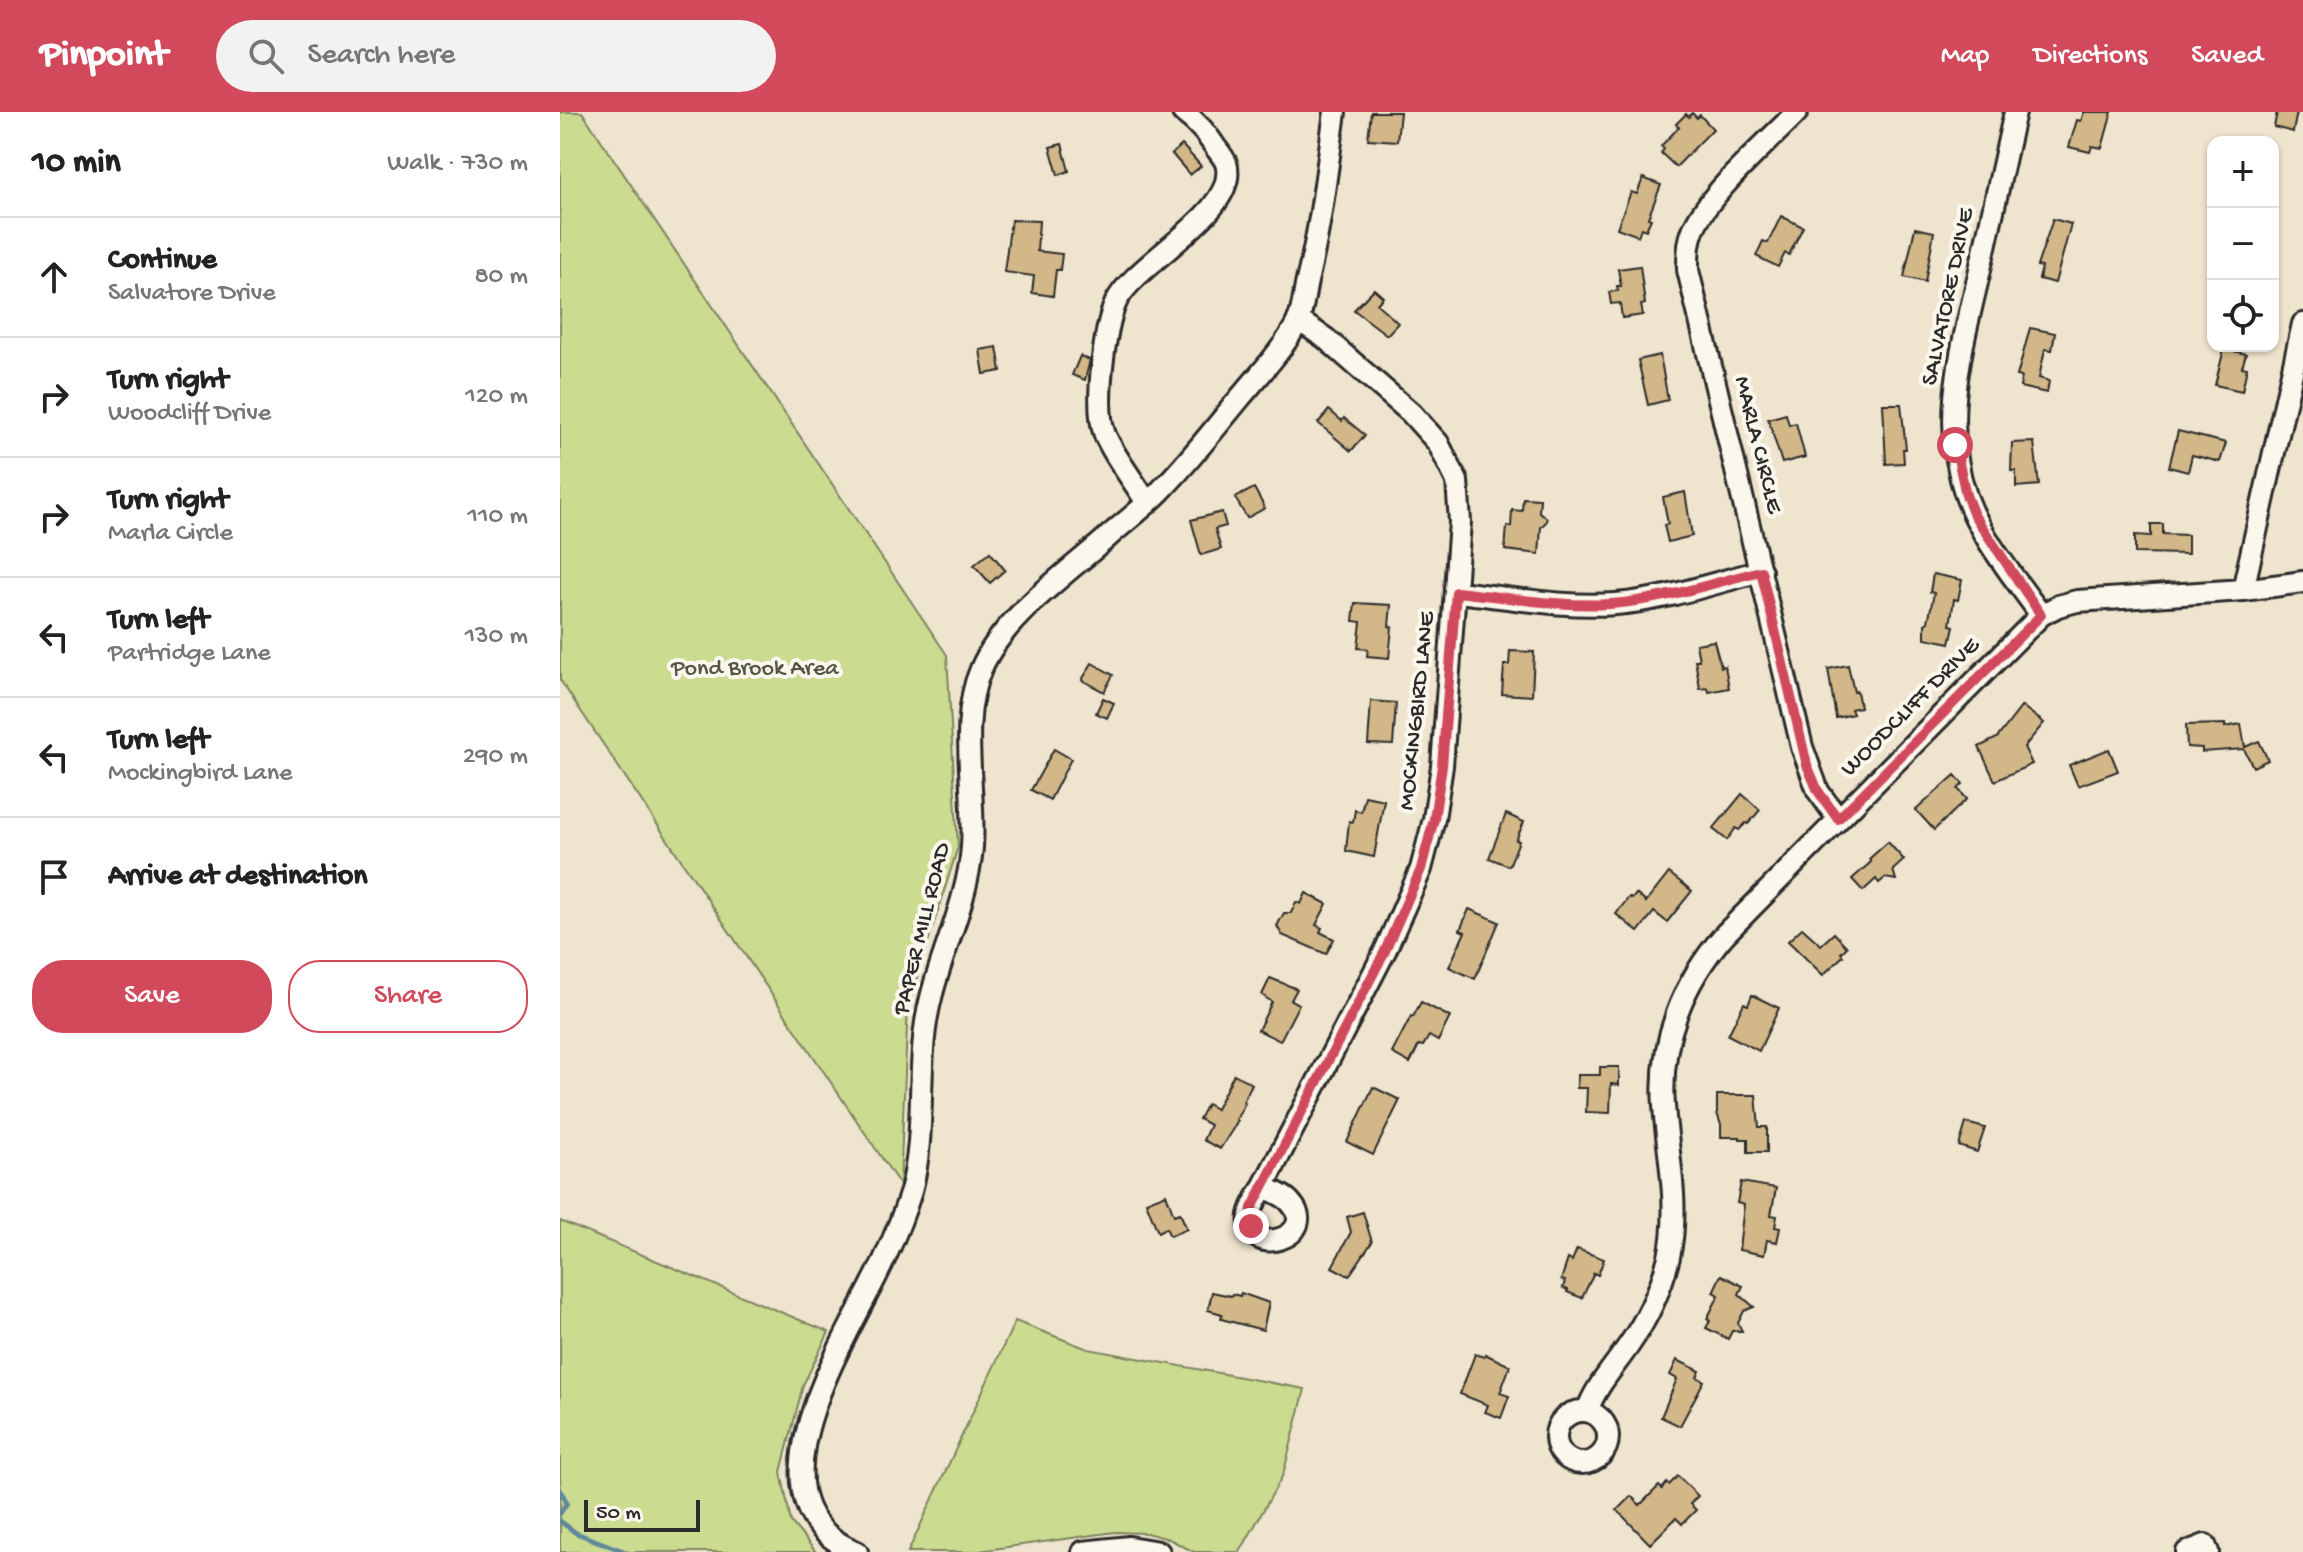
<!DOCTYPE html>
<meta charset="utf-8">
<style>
body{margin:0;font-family:"Gochi Hand",sans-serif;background:#f2f2f2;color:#222}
.controls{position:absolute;right:24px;top:24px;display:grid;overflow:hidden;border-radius:16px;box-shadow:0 2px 6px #0004}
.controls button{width:72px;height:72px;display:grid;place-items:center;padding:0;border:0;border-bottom:2px solid #e0e0e0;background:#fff;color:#222;font:40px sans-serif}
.scale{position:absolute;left:24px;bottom:20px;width:116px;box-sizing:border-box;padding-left:8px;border:4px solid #2b2b2b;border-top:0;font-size:22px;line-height:28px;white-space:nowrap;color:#2b2b2b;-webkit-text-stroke:6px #fbf7ec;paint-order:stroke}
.stop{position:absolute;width:24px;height:24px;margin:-18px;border:6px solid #d1495b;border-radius:50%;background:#fff}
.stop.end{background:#d1495b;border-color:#fff;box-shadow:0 2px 8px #0008}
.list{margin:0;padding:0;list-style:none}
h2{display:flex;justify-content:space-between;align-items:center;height:104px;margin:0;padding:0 32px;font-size:34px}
h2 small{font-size:26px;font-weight:400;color:#767676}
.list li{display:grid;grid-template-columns:52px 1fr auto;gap:24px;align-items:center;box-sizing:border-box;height:120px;padding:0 32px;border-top:2px solid #e0e0e0}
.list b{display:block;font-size:30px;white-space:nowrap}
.list p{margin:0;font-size:26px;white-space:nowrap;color:#767676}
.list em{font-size:26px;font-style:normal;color:#767676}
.actions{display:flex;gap:16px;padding:24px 32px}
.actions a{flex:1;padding:18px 0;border:2px solid #d1495b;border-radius:32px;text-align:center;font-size:28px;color:#d1495b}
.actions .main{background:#d1495b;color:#fff}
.icon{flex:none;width:44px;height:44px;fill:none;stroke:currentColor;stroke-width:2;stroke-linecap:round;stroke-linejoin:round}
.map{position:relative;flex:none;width:1743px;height:1440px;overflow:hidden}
header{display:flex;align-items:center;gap:48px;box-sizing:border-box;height:112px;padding:0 40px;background:#d1495b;color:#fff}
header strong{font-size:38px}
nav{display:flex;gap:44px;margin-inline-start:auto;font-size:28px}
.search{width:560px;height:72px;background:#f2f2f2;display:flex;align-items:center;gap:20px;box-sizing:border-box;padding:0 28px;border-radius:44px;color:#767676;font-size:30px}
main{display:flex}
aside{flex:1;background:#fff}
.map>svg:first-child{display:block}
</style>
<header>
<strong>Pinpoint</strong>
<div class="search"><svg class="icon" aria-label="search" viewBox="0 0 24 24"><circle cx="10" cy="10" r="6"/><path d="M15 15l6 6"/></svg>Search here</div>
<nav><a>Map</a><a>Directions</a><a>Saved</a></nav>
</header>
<main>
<aside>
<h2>10 min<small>Walk · 730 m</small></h2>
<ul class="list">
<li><svg class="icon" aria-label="ahead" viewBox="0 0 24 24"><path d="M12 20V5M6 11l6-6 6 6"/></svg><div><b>Continue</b><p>Salvatore Drive</p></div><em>80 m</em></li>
<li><svg class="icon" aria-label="right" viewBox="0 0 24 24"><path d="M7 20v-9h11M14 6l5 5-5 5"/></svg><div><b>Turn right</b><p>Woodcliff Drive</p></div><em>120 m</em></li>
<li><svg class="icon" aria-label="right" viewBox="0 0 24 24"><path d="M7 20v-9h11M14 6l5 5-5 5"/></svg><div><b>Turn right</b><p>Marla Circle</p></div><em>110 m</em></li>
<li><svg class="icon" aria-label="left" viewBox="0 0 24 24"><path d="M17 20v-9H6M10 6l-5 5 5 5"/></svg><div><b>Turn left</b><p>Partridge Lane</p></div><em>130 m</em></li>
<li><svg class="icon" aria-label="left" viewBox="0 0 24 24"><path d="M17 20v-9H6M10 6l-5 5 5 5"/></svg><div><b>Turn left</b><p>Mockingbird Lane</p></div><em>290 m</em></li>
<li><svg class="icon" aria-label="arrive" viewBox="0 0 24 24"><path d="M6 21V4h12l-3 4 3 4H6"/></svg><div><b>Arrive at destination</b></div></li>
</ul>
<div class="actions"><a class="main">Save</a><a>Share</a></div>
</aside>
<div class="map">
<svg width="1743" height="1440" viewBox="0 0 1743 1440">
<rect width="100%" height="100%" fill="#efe4ce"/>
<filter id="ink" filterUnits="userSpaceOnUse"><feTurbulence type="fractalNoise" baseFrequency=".0125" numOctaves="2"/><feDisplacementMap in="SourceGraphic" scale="16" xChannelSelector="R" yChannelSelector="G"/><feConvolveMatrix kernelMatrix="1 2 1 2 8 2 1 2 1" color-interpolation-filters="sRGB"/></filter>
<g filter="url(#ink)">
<g fill="#cbdc90" stroke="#7b845e" stroke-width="2">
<polygon points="0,0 22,0 387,543 398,735 348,893 340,1073 0,568"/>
<polygon points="0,1109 269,1220 243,1273 221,1360 231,1410 256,1440 0,1440"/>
<polygon points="455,1209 528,1237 745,1277 723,1363 680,1440 634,1440 609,1427 586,1421 555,1420 412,1440 348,1440"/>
</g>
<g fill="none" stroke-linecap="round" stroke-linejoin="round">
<g stroke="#61899b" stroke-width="5">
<polyline points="0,1378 7,1391 0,1401"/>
<polyline points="0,1409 16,1421 66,1440"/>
</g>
</g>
<g fill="#d2b788" stroke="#2b2b2b" stroke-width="2">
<polygon points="811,0 840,0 837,29 808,27"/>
<polygon points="1524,0 1552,0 1542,36 1532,34 1530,40 1509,35 1517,8 1521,9"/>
<polygon points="1717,0 1737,0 1733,20 1714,15"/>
<polygon points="1132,1 1137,6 1140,3 1153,17 1116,55 1101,41 1104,37 1101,34 1119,15 1116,12 1126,2 1129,5"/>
<polygon points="502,32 509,59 498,63 490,35"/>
<polygon points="622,33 641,54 630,63 612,42"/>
<polygon points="1083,66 1101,73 1088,106 1091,107 1086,118 1081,116 1078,124 1057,116 1071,80 1077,82"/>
<polygon points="1221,104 1243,115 1229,143 1225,141 1218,155 1196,144 1203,129 1208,131"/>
<polygon points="1493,107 1511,112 1495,171 1479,167 1482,155 1477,154"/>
<polygon points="451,108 479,109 477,139 502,142 500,158 496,158 493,184 472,181 474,164 444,160"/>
<polygon points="1355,116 1374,120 1365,170 1344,165"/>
<polygon points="1080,154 1085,192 1081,193 1083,203 1062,206 1060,191 1051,192 1049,180 1058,179 1057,174 1061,174 1058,157"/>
<polygon points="814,177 823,185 817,192 838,211 827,223 794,198"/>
<polygon points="1470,216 1495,221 1492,238 1485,237 1479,266 1489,269 1487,281 1460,275 1462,265 1457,264"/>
<polygon points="437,235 441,259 424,262 420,238"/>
<polygon points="1664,237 1686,242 1682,255 1687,256 1682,279 1655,273"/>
<polygon points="1100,243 1108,288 1088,293 1078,248"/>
<polygon points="520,244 530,248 525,268 512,263"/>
<polygon points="1323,292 1341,292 1346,337 1343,337 1344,351 1326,352"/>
<polygon points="769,298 782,309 784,306 805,323 791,339 758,311"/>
<polygon points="1226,302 1229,313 1236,311 1245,345 1222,351 1208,307"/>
<polygon points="1618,319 1666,331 1660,350 1632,343 1628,360 1609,355"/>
<polygon points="1474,330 1479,373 1456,375 1456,359 1451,359 1452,331"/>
<polygon points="694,376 705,396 687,406 675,386"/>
<polygon points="1125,380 1132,424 1108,430 1104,413 1108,412 1103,385"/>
<polygon points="963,386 980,387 979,400 986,405 987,409 981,415 979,442 945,438 947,414 951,415 952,398 962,399"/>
<polygon points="662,400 666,414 655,417 661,437 641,443 631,408"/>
<polygon points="1591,412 1603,412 1603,422 1628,423 1628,442 1575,441 1575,423 1591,424"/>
<polygon points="430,440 445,458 430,471 414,453"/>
<polygon points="1373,462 1402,468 1398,488 1394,487 1390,513 1394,514 1390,531 1365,526 1365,512 1368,510 1374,481 1370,480"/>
<polygon points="795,491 831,493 829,514 832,515 829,546 807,544 808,537 798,536 801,510 793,509"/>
<polygon points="1154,529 1161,555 1165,554 1169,576 1149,580 1148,576 1140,577 1135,548 1139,548 1136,532"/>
<polygon points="950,539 974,540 972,584 942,582 944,553 949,553"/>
<polygon points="532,551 553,563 544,580 522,568"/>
<polygon points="1288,553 1294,580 1297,579 1300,595 1291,597 1293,602 1276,606 1268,557"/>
<polygon points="543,586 554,591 547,606 536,601"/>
<polygon points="811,589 836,591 833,633 808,632"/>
<polygon points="1462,594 1484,611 1464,635 1472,652 1435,669 1419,635 1437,626"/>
<polygon points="1665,612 1665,615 1681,612 1685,635 1699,629 1708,648 1693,655 1684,637 1642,640 1642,636 1627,635 1626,613"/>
<polygon points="494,637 511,647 490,688 471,678"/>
<polygon points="1549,637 1558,659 1518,674 1509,653"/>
<polygon points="1395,663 1403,672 1398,677 1407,687 1374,718 1356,698"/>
<polygon points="1182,682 1200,698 1188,712 1186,711 1179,718 1176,716 1167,728 1153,717"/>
<polygon points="805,684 824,688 814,745 786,739 789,709 793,710 795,698 801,700"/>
<polygon points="946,702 964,710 956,728 959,729 949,754 929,746"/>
<polygon points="1328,730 1344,748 1333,758 1336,768 1325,766 1319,771 1316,767 1303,779 1292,767 1311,750 1309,747"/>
<polygon points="1109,761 1132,779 1107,810 1094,800 1078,820 1056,802 1069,785 1072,787 1076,782 1086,790"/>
<polygon points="746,781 767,792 756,813 762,816 760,820 774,827 766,842 722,823 717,814 724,801 731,801 736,790 741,792"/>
<polygon points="909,797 939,810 915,867 889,855 905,820 900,818"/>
<polygon points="1242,816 1261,833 1274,821 1287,835 1281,841 1283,844 1263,863 1228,829"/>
<polygon points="710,866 737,877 731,888 739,892 720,929 698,918 712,890 702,883"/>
<polygon points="1192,883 1219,896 1199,939 1168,923 1184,891 1188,893"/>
<polygon points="861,890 890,905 878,929 869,924 863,934 859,933 850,951 832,941 851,904 853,905"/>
<polygon points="1040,955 1059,955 1059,973 1051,972 1050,1001 1026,1000 1027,976 1017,976 1018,963 1040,963"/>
<polygon points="674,962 692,972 683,990 685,991 676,1008 678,1009 660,1037 643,1028 650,1013 639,1007 647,992 656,997"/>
<polygon points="813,975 840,988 813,1043 787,1030"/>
<polygon points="1157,983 1196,983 1199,1015 1207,1015 1207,1040 1188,1040 1188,1027 1180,1027 1180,1025 1161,1025 1161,1013 1157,1001"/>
<polygon points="1406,1011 1425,1016 1417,1040 1399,1034"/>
<polygon points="1181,1070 1216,1076 1211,1103 1217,1104 1215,1115 1220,1116 1217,1130 1207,1128 1204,1143 1179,1138 1184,1093 1177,1091"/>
<polygon points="606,1082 614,1103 620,1101 627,1117 610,1124 606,1116 598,1120 586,1090"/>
<polygon points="803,1100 812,1130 789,1164 772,1155 791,1120 787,1105"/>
<polygon points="1017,1137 1044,1147 1038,1163 1034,1161 1022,1186 1007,1180 1008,1178 1003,1176 1005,1169 1001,1168 1008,1147 1012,1149"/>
<polygon points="1161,1163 1183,1174 1179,1182 1194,1195 1184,1199 1178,1211 1182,1219 1172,1219 1168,1227 1146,1216 1150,1209 1147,1207 1159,1183 1153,1180"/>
<polygon points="652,1180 671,1184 672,1182 680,1184 681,1181 709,1191 703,1218 661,1207 662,1202 648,1198"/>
<polygon points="915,1242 924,1245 925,1242 950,1254 940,1281 949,1284 941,1306 925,1300 928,1293 900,1282"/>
<polygon points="1117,1248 1140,1259 1137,1265 1144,1269 1120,1314 1101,1305 1117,1267 1110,1263"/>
<polygon points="1118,1364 1138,1384 1130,1392 1136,1398 1122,1412 1116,1406 1090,1432 1057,1398 1071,1384 1080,1393 1099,1374 1102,1377 1107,1371 1109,1373"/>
</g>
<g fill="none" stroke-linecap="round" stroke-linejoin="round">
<g stroke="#2b2b2b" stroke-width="26">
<g id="minor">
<path d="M1237,0C1210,28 1148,82 1134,116C1128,129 1128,143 1128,158L1242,635L1258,679L1278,707"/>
<path d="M1455,0C1443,54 1431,108 1419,162C1402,236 1380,309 1406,384C1422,428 1455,466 1481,503"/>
<path d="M587,391C574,369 555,346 545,323C534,296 544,216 556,190C576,149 681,99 666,51C664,46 659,40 656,36C646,21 638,11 623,0"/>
<polyline points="1683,478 1743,212"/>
<path d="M896,480C948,485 1004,496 1056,492C1105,488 1154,471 1201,459"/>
<path d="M703,1075C712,1079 724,1083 730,1090C763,1125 683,1149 690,1103C692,1093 699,1083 703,1075L825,839L861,757L874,707L882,654L900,410L897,369L878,331L851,301L765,226L738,208"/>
<circle cx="1022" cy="1325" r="26"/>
<path d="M1027,1299C1036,1274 1054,1255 1069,1233C1088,1206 1101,1177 1109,1145C1120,1094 1108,1045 1104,994C1099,929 1123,870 1165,822L1481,503L1498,494L1517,489L1683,478L1743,470"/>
<path d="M297,1440C173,1391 291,1222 324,1148C334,1126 344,1102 351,1079C365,1027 358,970 365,917C373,854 407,798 412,735C416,679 398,609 421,557C443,505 508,461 550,423C568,407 589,392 605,374C631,347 655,316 679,287C699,263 724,237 738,209C743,197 744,182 747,169C761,113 767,57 775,0"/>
<polyline points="523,1440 569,1435 599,1440"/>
<polyline points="1627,1440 1645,1433 1648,1440"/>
</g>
</g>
<use href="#minor" stroke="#fbf7ec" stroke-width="20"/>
</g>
</g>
<g fill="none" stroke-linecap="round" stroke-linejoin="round" filter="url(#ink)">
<path stroke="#d1495b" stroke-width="10" d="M691,1114L692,1096L825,839L861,757L874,707L882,654L896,480C947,485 999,495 1050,492C1101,489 1152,471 1201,459L1247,653L1258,679L1278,707L1481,503L1414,403L1406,383L1395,333"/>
</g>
<g text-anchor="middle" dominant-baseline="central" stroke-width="8" stroke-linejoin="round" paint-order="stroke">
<g font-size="24" fill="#2b2b2b" stroke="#fbf7ec">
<text transform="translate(1389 185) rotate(-78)">SALVATORE DRIVE</text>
<text transform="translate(1197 333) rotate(76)">MARLA CIRCLE</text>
<text transform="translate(1351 596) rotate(-45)">WOODCLIFF DRIVE</text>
<text transform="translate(858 599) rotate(-84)">MOCKINGBIRD LANE</text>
<text transform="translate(363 817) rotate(-76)">PAPER MILL ROAD</text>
</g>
<g font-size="24" fill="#535744" stroke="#fbf7ec">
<text x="195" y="557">Pond Brook Area</text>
</g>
</g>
</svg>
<div class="controls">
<button>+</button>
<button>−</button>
<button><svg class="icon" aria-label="locate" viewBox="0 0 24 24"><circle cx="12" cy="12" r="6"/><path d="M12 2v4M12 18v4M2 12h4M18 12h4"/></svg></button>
</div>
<div class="scale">50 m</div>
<div class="stop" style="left:1395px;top:333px"></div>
<div class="stop end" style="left:691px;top:1114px"></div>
</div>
</main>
